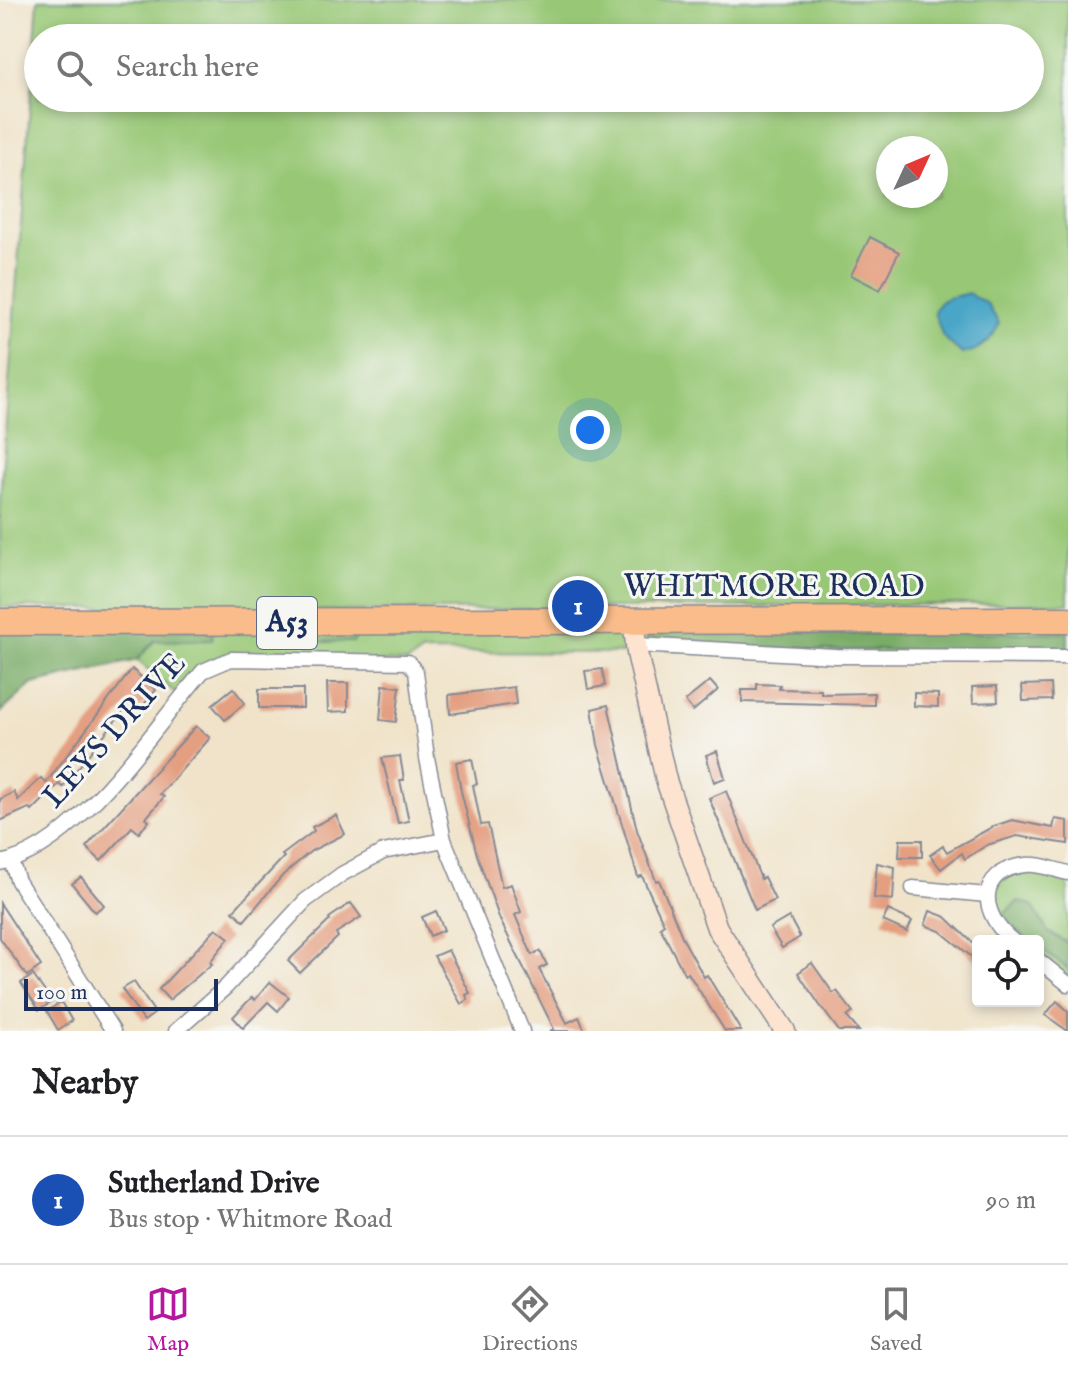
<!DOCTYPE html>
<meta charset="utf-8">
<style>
body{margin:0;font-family:"IM FELL English",serif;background:#f6f6f6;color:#202124}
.controls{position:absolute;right:24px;bottom:24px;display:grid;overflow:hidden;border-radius:8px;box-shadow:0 4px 12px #0003}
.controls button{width:72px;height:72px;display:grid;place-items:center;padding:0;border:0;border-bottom:2px solid #e0e0e0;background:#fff;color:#202124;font:40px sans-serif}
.compass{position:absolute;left:876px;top:136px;width:72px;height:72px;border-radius:50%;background:#fff;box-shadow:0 4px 12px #0003;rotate:46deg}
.scale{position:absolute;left:24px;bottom:20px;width:194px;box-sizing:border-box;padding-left:8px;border:4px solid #1b2f5e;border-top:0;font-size:22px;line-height:28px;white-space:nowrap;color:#1b2f5e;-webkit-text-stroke:6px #f6f6f2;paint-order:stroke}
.you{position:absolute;left:590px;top:430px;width:28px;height:28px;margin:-20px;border:6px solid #fff;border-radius:50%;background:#1a73e8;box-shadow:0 0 0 12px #1a73e833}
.badge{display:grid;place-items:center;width:52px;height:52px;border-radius:50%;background:#b5179e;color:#fff;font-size:26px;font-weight:700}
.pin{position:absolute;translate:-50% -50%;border:4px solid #fff;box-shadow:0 2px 8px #0006}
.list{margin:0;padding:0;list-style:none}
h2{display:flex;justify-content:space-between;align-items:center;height:104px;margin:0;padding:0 32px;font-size:34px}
h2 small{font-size:26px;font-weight:400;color:#757577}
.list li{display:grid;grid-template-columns:52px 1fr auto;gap:24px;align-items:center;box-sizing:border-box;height:128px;padding:0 32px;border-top:2px solid #e0e0e0}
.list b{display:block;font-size:30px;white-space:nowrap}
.list p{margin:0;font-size:26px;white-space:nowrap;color:#757577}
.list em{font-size:26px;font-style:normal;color:#757577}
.icon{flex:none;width:44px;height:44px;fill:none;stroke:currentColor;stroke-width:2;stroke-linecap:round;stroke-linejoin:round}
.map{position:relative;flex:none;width:1068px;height:1031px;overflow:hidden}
.search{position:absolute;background:#fff;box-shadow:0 4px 12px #0003;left:24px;right:24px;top:24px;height:88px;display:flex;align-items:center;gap:20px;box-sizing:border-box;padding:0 28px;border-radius:44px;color:#757577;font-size:30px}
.sheet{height:232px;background:#fff}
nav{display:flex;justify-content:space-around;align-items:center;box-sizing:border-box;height:112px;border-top:2px solid #e0e0e0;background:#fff;font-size:22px;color:#757577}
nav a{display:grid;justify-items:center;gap:4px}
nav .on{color:#b5179e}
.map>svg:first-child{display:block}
</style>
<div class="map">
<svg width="1068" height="1031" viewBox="0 0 1068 1031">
<rect width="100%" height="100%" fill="#f6f6f2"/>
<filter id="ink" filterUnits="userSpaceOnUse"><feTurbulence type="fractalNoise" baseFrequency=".0125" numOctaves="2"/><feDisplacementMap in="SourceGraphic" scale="16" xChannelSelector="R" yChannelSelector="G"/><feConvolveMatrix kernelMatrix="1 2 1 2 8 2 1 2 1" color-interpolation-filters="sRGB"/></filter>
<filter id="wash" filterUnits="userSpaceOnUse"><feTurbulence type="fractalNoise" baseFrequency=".006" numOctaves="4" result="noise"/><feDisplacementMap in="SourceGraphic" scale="32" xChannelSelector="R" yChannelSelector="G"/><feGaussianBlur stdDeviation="1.8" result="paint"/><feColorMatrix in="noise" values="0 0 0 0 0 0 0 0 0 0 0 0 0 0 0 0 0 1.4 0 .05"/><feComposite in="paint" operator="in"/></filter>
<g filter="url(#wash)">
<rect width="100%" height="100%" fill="#f0e3c9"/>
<g fill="#98c876" stroke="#5a7c6a" stroke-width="2" fill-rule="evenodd">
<path d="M38,0H1068V603L356,611L0,607V501ZM38,38H1030V98H38ZM888,148H936V196H888Z"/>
<polygon points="720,619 1068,622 1068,657 835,656 667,649 634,621 637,653 423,652 408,662 231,659 203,670 180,697 137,660 32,684 0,713 0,622 437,623"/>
<polygon points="1015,867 1068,871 1068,984 1038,960 1038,941 1013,941 987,895"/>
</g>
<g fill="#7aac67" stroke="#4a6e62" stroke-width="2">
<polygon points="656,627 861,634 1068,632 1068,650 820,650 646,644 645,634"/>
<polygon points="213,629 212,640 154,641 137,660 32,684 0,713 0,630"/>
<polygon points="274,630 347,631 357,636 353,642 272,642 270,636"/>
<path d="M1018,901L1032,905L1048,932L1068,943V969L1038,947V941C1021,941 1013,926 1005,913Z"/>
</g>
<path fill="#48a6c7" stroke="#326a92" stroke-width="2" d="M968,293L987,304L999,323C993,340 979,351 962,354L943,337L934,312C941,294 953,299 968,293Z"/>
<g id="blocks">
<g fill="#e49e80">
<polygon points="870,237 899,252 880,290 851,275"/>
<polygon points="132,669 156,690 140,709 131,701 63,787 59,784 32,811 29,808 0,821 0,799 14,792 18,800 41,778 46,783"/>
<polygon points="602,669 605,686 588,689 585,671"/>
<polygon points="710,681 718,690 693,711 685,701"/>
<polygon points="327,683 348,683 348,711 328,712"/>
<polygon points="757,684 780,685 779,689 821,690 821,694 874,693 874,705 742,702 742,690 757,690"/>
<polygon points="1051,684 1052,700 1023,701 1022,685"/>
<polygon points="383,685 400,687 396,722 380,720"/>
<polygon points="997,686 998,702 973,703 972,687"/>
<polygon points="514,687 516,704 450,714 449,695"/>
<polygon points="233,688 245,703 225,720 212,705"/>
<rect x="259" y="689" width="44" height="19"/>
<polygon points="914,693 938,694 938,707 914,706"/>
<polygon points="608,705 637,830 656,881 659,880 683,939 704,977 707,975 741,1031 725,1031 688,973 685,975 660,927 664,924 642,876 638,877 598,745 592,709"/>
<polygon points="196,726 210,738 160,794 164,797 146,818 149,821 139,833 132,827 101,861 86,847"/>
<polygon points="717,751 725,778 714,782 706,755"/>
<polygon points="400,756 404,780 400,780 409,821 398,823 382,758"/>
<polygon points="472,759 477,784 473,785 481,825 488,824 502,887 511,884 521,912 515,915 532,955 540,951 547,965 539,969 567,1023 579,1017 585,1031 550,1031 554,1029 500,920 477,855 461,791 456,762"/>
<polygon points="726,791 761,879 764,877 775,900 755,910 709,798"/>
<polygon points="336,815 345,834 311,851 283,875 244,921 233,911 284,857 282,855 314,831 312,827"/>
<polygon points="1055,819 1068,821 1068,844 1017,836 987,845 965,859 962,853 941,869 930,855 943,846 947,852 994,826 1012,820 1053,828"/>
<polygon points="900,840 922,840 922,857 899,857"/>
<polygon points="877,863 895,867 893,900 874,898"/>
<polygon points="81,877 104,905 95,912 72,884"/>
<polygon points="0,903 41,966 27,976 0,938"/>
<polygon points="351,903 361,917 336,933 338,937 300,973 288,961 330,920 329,918"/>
<polygon points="888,910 912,921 907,932 883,921"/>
<polygon points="436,911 444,930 430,936 422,917"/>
<polygon points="930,911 946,917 978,948 978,962 940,931 925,925"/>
<polygon points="789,917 800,937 782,948 770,928"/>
<polygon points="216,928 229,938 210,962 212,964 169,1000 159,989"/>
<polygon points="448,950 470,993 466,995 468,1000 461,1004 434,956"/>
<polygon points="812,963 833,993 837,991 853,1012 847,1017 859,1031 839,1031 819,1004 798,973"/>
<polygon points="33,975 52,1002 39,1010 21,983"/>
<polygon points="134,982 155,1013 144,1021 122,989"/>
<polygon points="270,982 289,997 278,1011 268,1002 243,1028 233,1017 252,997 255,1000"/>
<polygon points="1057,1001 1068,1011 1068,1031 1045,1015"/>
<polygon points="61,1002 72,1021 58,1030 47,1011"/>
</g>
</g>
</g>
<g filter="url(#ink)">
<use href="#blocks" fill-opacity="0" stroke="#868994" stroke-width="2"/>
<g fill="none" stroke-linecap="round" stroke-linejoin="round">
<g stroke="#868994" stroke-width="17">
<g id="street">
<polyline points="636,645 835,656 1068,657"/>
<polyline points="11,861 18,881 113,1031"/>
<path d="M0,863C78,848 152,729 203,671L231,659L408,662L416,672L427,758L444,840L522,1031"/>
<polyline points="913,888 987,895"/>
<path d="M1013,941C980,915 975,871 1025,865C1039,863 1054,870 1068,873"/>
<polyline points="1038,960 1068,984"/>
<polyline points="176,1031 226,987 305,901 342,874 383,852 444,840"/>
</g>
</g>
<g stroke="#868994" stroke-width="23">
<polyline id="secondary" points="633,620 637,653 666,780 717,928 785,1031"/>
</g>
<g stroke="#868994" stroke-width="29">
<polyline id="highway" points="0,622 1068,620"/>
</g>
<use href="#street" stroke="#fff" stroke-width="14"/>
<use href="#secondary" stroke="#fde4d0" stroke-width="20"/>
<use href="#highway" stroke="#f9bc8a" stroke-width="26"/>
</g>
</g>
<g text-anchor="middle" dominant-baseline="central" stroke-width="6" stroke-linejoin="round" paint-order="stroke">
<rect fill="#f6f6f2" stroke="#5d6b8a" stroke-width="2" x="257" y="597" width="60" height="52" rx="6"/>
<g font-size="30" font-weight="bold" fill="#1b2f5e">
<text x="287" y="623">A53</text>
</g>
<g font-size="32" fill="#1b2f5e" stroke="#f6f6f2">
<text x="774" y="587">WHITMORE ROAD</text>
<text transform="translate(115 731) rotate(-48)">LEYS DRIVE</text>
</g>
</g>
</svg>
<div class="controls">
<button><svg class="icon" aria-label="locate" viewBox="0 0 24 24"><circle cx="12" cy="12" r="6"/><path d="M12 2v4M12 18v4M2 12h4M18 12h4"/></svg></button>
</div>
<svg class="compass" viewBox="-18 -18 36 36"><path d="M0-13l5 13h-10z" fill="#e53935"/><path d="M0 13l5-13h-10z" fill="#757577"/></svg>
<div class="scale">100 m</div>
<div class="you"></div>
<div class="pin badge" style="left:578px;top:606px;background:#1a4fb4">1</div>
<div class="search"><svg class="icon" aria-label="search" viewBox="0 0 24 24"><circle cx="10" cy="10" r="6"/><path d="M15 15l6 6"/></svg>Search here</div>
</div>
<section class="sheet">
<h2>Nearby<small></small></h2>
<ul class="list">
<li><span class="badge" style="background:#1a4fb4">1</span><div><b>Sutherland Drive</b><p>Bus stop · Whitmore Road</p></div><em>90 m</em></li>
</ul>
</section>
<nav>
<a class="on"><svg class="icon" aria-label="map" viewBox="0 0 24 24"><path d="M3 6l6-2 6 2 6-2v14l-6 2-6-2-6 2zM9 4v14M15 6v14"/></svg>Map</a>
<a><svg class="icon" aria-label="directions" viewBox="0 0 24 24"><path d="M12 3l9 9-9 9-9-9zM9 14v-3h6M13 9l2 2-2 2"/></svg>Directions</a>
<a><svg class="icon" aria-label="saved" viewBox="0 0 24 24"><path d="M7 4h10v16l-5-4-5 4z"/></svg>Saved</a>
</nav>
